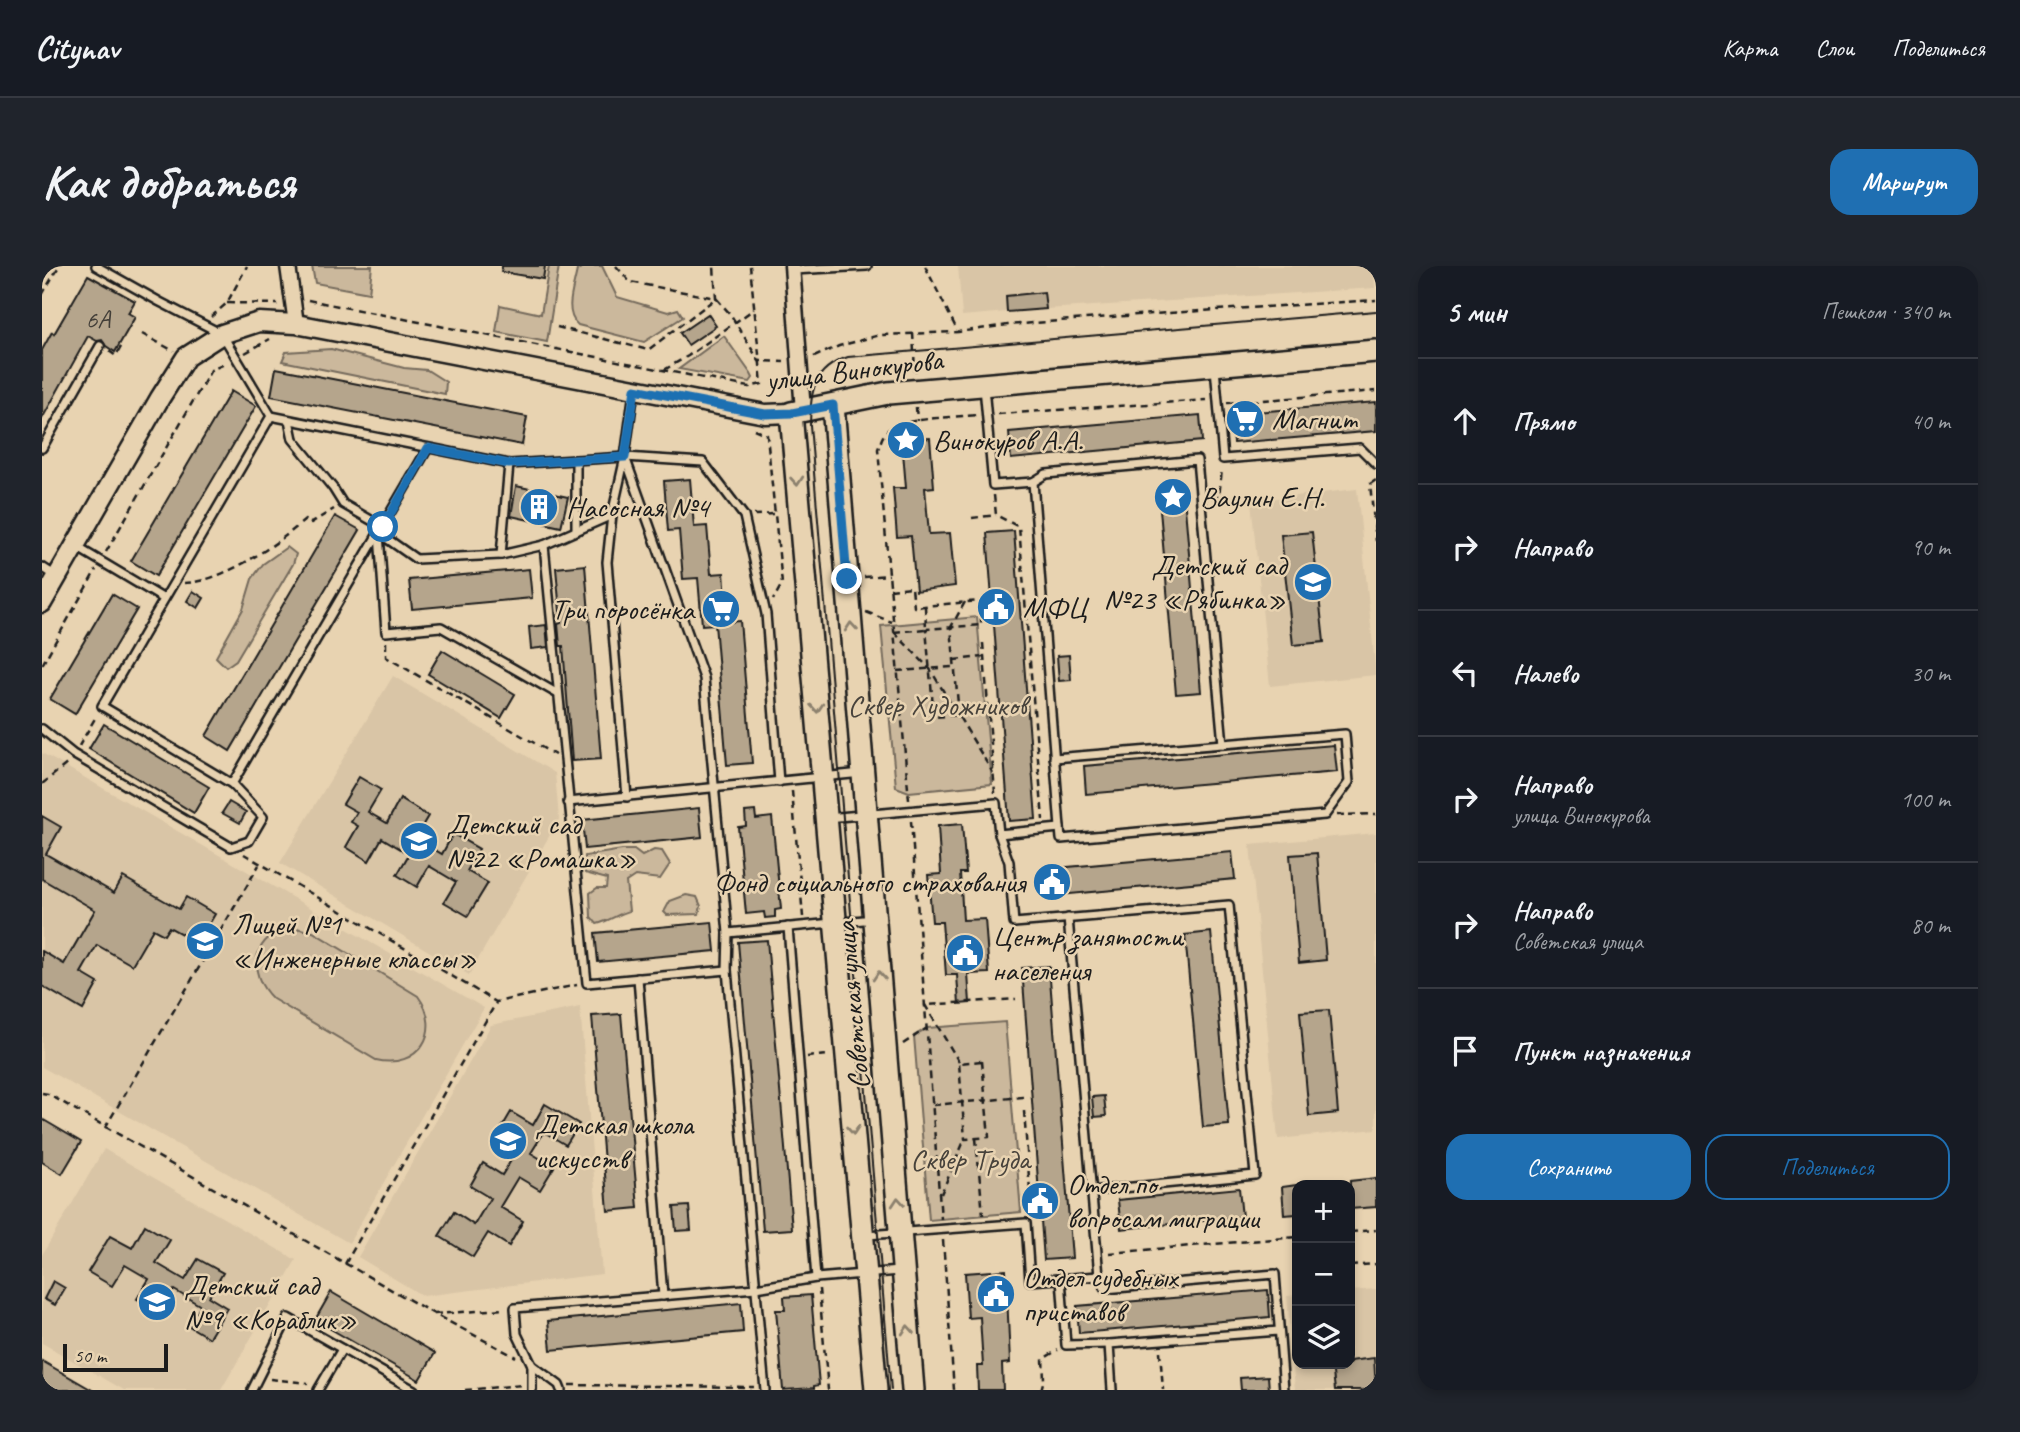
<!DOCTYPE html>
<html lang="ru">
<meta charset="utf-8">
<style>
body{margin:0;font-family:Caveat,sans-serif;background:#20242c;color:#f1f3f6}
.controls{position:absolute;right:21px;bottom:21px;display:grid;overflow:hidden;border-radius:14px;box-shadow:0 4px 10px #0003}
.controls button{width:63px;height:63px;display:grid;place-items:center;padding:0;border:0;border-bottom:2px solid #363941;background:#171b24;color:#f1f3f6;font:35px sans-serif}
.scale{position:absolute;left:21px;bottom:18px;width:105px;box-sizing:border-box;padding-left:7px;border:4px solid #1c1c1c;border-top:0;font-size:19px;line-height:24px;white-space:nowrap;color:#1c1c1c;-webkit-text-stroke:5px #e8d3b1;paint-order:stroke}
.stop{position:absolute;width:21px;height:21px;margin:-16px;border:5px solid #1f6fb2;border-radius:50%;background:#fff}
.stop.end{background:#1f6fb2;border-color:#fff;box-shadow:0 2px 7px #0008}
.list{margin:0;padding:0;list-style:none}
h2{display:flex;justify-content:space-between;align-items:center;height:91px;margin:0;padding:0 28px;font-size:30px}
h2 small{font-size:23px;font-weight:400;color:#9ea1a6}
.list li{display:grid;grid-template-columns:46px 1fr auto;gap:21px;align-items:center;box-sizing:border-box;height:126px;padding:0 28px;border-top:2px solid #363941}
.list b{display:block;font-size:26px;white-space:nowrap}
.list p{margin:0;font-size:23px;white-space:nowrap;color:#9ea1a6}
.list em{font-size:23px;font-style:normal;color:#9ea1a6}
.actions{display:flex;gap:14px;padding:21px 28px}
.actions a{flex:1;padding:16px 0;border:2px solid #1f6fb2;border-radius:21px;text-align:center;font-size:24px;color:#1f6fb2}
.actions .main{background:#1f6fb2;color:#fff}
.icon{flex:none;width:38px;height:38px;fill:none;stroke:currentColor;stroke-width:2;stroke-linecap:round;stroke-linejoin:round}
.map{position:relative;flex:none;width:1334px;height:1124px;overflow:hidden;border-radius:21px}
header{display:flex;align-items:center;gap:42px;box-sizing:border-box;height:98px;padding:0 35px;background:#171b24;border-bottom:2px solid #363941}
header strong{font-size:33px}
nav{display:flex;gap:38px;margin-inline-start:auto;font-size:24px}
.intro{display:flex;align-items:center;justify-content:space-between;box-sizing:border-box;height:168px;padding:0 42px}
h1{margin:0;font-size:49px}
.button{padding:18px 32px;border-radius:21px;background:#1f6fb2;color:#fff;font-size:24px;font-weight:700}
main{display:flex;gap:42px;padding:0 42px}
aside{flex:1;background:#171b24;border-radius:21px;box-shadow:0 4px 10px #0003}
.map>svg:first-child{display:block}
</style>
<header>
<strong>Citynav</strong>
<nav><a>Карта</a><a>Слои</a><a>Поделиться</a></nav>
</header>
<div class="intro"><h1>Как добраться</h1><a class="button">Маршрут</a></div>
<main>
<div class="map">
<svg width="1334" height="1124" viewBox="0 0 1334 1124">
<rect width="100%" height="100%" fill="#e8d3b1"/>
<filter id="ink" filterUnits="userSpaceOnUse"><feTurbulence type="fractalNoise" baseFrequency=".0143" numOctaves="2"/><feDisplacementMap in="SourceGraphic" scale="14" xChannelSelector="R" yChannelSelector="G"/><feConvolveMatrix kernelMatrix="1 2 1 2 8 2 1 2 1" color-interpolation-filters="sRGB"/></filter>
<g filter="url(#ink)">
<g fill="#d9c5a6">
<polygon points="916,0 1332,0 1333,22 1004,43 1002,26 964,30 965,46 920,50"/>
<polygon points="1315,223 1334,409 1228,420 1209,235"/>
<polygon points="351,410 513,507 517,553 427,709 238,597"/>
<polygon points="0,487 442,742 307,977 0,801"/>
<polygon points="1334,567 1334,863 1236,873 1208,579"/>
<polygon points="538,741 560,1008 381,1030 316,991 449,759"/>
<polygon points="62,883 254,994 179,1124 82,1124 0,1077 0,989"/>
<polygon points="1334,1023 1334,1124 1253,1124 1245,1030 1255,1029 1255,1098 1308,1098 1308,1025"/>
</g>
<g fill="#cbb89c" stroke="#746a5c" stroke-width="2">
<polygon points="270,0 330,0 327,27 273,17"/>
<polygon points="507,0 517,0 505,76 454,66 458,39 499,48"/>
<path d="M543,0H560L575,31L626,46L636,43L641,51L602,76L536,59C521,46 532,21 535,4Z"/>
<polygon points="682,70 709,108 711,112 708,116 637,103"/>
<polygon points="289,83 362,102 385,104 404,116 403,128 240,95 244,86"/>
<polygon points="245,281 254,288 251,298 194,394 184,401 174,391 201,343 210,313 221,298"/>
<polygon points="935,351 950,518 867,526 854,521 839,360"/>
<path d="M580,584H592L600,590L612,584L620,585L628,598L618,613L593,610L584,616L587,645C576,648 567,655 555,658L549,651L548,627L555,622H564L565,613L543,607V590Z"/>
<polygon points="644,629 655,631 659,640 657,648 625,649 622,646 628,635"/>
<path d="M250,661L271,666L376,730C402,765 376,804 334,794L231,733C203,706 211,669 250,661Z"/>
<polygon points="963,756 979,946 887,954 872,770 885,762"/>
</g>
<g fill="#b5a58c" stroke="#1c1c1c" stroke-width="2">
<polygon points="460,0 503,0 501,13 459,6"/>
<polygon points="46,9 93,35 86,47 93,51 73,86 64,80 60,74 55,75 46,70 0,153 0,84 10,66 12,68"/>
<polygon points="1002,26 1004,43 965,46 964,30"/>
<polygon points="666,48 674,60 646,79 638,67"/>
<polygon points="234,102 485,151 480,179 229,130"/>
<polygon points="189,125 214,140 114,310 89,295"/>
<polygon points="1334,136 1334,165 1192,177 1189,148"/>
<polygon points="1158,149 1160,175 969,193 967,166"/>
<polygon points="888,172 892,221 883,222 887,268 908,267 913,320 874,325 869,270 855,271 851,222 864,222 860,174"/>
<polygon points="648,213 652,261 665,260 669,308 682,307 686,356 698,355 710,497 685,499 673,358 660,359 656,312 641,313 637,264 626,265 622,215"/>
<polygon points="474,220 526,231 519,261 469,250"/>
<polygon points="1142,230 1159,426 1134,428 1117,232"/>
<polygon points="293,250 318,264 188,485 164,470"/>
<polygon points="972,265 994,553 967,555 945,267"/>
<polygon points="1270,266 1282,376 1251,379 1239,269"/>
<polygon points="543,299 559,493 530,495 521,380 518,380 516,358 519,357 514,302"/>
<polygon points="487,303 490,332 370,343 367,314"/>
<polygon points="151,325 162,332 156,342 145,335"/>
<polygon points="70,328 95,343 33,448 8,433"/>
<polygon points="504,359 506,381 489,383 487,361"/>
<polygon points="400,384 473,428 459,452 386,408"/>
<polygon points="1027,389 1029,414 1017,415 1015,390"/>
<polygon points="62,458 167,521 152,547 47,483"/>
<polygon points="1292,479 1295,506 1044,528 1042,500"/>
<polygon points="317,511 339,524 326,546 345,557 358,533 386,550 373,572 400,588 411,568 437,583 425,605 446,617 426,650 402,636 414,616 387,600 375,621 355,609 367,588 340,572 327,595 304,581 316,560 309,556 315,546 301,538"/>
<polygon points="187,536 204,546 198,557 180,547"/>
<polygon points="657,542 660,571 543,583 540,554"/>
<polygon points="713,545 714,553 730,551 739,643 733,644 733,651 723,652 722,646 704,648 696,561 704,560 703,546"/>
<polygon points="0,550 19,561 4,588 72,627 81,611 137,643 144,631 173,648 156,677 127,661 122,669 111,663 90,699 55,679 39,707 56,717 41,744 0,720 0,685 22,698 53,644 0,613"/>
<polygon points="920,558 924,607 918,607 921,654 943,653 947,707 926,708 928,737 917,738 915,709 904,709 900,656 890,656 886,609 899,608 896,560"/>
<polygon points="1190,586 1193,613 1006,630 1004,603"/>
<polygon points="1275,587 1284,694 1257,697 1248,589"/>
<polygon points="670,656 673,685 556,696 553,667"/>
<polygon points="1169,666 1187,859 1161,861 1143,669"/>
<polygon points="725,674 750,963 721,965 696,676"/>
<polygon points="1007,700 1030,992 1002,994 980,702"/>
<polygon points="1287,744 1296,847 1267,850 1258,746"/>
<polygon points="579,748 596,942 566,945 550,750"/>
<polygon points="1062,830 1064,850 1052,851 1050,831"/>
<polygon points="503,838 537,858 524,879 502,866 489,887 512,901 498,924 476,911 458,941 481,955 467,980 446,967 431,991 397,970 412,946 432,959 448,932 428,920 441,897 460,909 476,883 455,870 469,846 491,859"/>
<polygon points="0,853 39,876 20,908 0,896"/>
<polygon points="1334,912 1334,941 1308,943 1308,915"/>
<polygon points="1255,919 1255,948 1242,949 1240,921"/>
<polygon points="1197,922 1200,951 1079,963 1076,934"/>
<polygon points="647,940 649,964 634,965 632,941"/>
<polygon points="103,959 128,974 114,997 143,1014 156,993 181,1007 167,1031 185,1042 167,1072 147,1060 159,1040 132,1024 118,1046 95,1033 107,1013 83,999 70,1020 46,1006 68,970 90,982"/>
<polygon points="964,1004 968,1097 960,1098 961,1124 936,1124 935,1100 941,1100 938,1051 926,1052 923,1007"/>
<polygon points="11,1015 23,1022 13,1039 2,1033"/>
<polygon points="1226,1024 1228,1051 1037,1067 1035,1040"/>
<polygon points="289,1026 393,1087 377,1114 273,1054"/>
<polygon points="769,1029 777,1119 772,1120 772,1122 741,1124 734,1044 743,1044 742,1031"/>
<polygon points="699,1037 701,1066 509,1084 506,1055"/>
<polygon points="1332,1092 1334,1124 1293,1124 1290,1098 1308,1098 1308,1095"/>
<polygon points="0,1095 50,1124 0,1124"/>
<polygon points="1226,1110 1227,1124 1199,1124 1198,1112"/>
</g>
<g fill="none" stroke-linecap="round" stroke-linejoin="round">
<g stroke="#1c1c1c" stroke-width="12">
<g id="service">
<polyline points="751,4 825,0"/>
<polyline points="1173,102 1181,193 1318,182 1334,198"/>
<polyline points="942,121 951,219 991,216 1004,208 1155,194 1181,478"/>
<polyline points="229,150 467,198 583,191 661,196 702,250 724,348 737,516"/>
<polyline points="247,154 251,173 291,222 301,238 341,261"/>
<polyline points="0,182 58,80"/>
<polyline points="583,191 662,412 686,667 685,704 723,1124"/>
<polyline points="534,194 534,265"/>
<polyline points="991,216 1018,562 1019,573 1283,549 1307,516 1303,468 1012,492"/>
<polyline points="337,267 374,293 459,289 502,279 570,249"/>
<polyline points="337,268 344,366 399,361 516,428"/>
<polyline points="502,279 545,717 685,704"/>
<polyline points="33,280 122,333"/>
<polyline points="459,289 467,198"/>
<polyline points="0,301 14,310"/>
<polyline points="0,463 31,488 189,581 207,575 221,551 190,518 60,440 229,150 180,68 118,36 54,0"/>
<polyline points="190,518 386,182"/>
<polyline points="585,531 565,296 570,249 583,191 592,125"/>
<polyline points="526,536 820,507"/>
<polyline points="785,552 954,537 957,568 1018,562"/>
<polyline points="957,568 967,596 972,657 1187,639 1213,909 1050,925"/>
<polyline points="1026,652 1057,1010 1063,1023 1233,1008 1242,1124"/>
<polyline points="746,661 774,1012"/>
<polyline points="686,667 832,653"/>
<polyline points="596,712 621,1030"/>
<polyline points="825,969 984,957 988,1015 1057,1010"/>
<polyline points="1019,1013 1024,1079 1067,1078"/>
<polyline points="490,1099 517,1119 519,1124"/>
<polyline points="210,1124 246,1052 372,1124"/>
<polyline points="276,1124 300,1083"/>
<polyline points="490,1124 490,1099 475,1068 473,1042 714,1022 774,1012 857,1005"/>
<polyline points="1070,1124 1067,1078 1237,1065"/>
</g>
</g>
<g stroke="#1c1c1c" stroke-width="19">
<g id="minor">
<polyline points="246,0 254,58"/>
<polyline points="750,0 761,145"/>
</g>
</g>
<g stroke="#1c1c1c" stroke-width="23">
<polyline id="tertiary" points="0,337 118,132 144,91 180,68 217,56 254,58 723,148 749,147"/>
</g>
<g stroke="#1c1c1c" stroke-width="26">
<g id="secondary">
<polyline points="791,139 871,1124"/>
<polyline points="834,1124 749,147 846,127 1334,85"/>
</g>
</g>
<g stroke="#1c1c1c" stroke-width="2.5" stroke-dasharray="7 5" stroke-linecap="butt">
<polyline points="574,0 588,16 674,32 672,0"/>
<polyline points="883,0 916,66"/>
<polyline points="0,29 17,0"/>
<polyline points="266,34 707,121 720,118 708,0"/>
<polyline points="185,37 236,38"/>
<polyline points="169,51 185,37 205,0"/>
<polyline points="515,61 606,84 674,32 689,49 717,95 742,96"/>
<polyline points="871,67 873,106"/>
<polyline points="100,68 132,85"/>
<polyline points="67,85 74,90 80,79"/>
<polyline points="203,87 228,73"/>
<polyline points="772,91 797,80 838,69 916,66 966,59 1095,49 1334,34"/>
<polyline points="622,104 646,90 712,43"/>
<polyline points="1185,137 1334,125"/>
<polyline points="874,141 875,155"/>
<polyline points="956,148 1165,134"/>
<polyline points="712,163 725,169 740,318 731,334"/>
<polyline points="1334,214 1328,218 1334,275"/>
<polyline points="952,229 954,249 977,261 1001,554"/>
<polyline points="1170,232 1177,231 1180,203"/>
<polyline points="712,249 733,248"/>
<polyline points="930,252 954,249"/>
<polyline points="64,286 169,104 185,97"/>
<polyline points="822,311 847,309"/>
<path d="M142,317C181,316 234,279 263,254L269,257L292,243"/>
<polyline points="848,323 870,321 872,341 937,335"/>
<polyline points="923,336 909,361 917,449 892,451 884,363 939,359 939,351"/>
<polyline points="824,346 850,356"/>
<polyline points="852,366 888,403 951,507"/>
<polyline points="852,366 884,363 883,340"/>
<polyline points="344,376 344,391 513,489"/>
<polyline points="941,377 953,527"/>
<polyline points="912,394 942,391"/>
<polyline points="0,399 54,304"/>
<polyline points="855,405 911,401"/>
<polyline points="37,480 55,449"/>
<polyline points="0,518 26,497"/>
<polyline points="750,525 761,651"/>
<path d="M867,534L836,183C839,176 840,169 846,164C860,152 915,151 935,149"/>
<polyline points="1295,549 1334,548"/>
<polyline points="869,555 899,953"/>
<polyline points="202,588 454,736 535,719"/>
<polyline points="861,778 885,762"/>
<polyline points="765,791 786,789"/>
<polygon points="940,795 947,871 923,873 917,797"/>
<polyline points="917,796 883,739 974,733"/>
<polyline points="0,827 6,828 392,1048 474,1091"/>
<polyline points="891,839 981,831"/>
<polyline points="982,845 989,938 987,947"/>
<polyline points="63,862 217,599"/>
<polyline points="934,872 941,949"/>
<polyline points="899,928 923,873"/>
<polyline points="1308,966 1334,964"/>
<polyline points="901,974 912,1124"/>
<polyline points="1067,987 1255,971"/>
<polyline points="303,998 454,737"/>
<polyline points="1308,1000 1334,998"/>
<polyline points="777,1023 786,1124"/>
<polyline points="392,1048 462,1043"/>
<polyline points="1118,1085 1121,1124"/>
<polyline points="228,1113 266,1117"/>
<polyline points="527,1119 712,1121"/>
<polyline points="423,1124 481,1119"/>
<polyline points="999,1124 1002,1113 1001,1093 1016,1084"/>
</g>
<use href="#service" stroke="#e8d3b1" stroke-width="7"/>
<use href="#minor" stroke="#e8d3b1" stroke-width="14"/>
<use href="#tertiary" stroke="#e8d3b1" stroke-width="18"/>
<use href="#secondary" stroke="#e8d3b1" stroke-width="21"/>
<path stroke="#1c1c1c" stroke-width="2" d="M849,1124L768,159C769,125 770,103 806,91L1334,45"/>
</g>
<defs><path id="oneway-chevron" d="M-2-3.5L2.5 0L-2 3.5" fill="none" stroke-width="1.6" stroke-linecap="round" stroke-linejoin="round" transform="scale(1.75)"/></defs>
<g stroke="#8c816e">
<use href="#oneway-chevron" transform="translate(755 215) rotate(85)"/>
<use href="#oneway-chevron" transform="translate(809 361) rotate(-95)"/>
<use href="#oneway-chevron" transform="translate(775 442) rotate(85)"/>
<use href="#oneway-chevron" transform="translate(837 710) rotate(-95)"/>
<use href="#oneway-chevron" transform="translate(811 864) rotate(85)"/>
<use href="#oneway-chevron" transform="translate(856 936) rotate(-95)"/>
<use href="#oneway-chevron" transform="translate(866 1064) rotate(-95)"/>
</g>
</g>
<g fill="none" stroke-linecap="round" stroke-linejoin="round" filter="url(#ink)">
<polyline stroke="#1f6fb2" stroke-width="9" points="341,261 386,182 467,198 583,191 593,123 723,148 750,147 791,139 805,313"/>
</g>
<defs>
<g id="supermarket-disc" transform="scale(2.0125)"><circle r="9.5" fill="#1f6fb2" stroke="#e8d3b1"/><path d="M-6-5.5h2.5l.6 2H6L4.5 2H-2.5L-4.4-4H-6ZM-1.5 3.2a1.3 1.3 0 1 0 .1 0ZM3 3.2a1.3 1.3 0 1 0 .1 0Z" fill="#fff"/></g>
<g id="sight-disc" transform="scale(2.0125)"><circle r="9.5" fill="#1f6fb2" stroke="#e8d3b1"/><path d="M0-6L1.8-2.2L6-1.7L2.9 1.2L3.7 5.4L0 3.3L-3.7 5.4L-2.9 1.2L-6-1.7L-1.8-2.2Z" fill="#fff"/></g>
<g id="building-disc" transform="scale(2.0125)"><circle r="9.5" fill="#1f6fb2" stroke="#e8d3b1"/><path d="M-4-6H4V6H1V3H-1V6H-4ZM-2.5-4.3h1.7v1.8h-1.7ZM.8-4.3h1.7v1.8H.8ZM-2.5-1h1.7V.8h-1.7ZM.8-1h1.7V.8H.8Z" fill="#fff"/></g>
<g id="school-disc" transform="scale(2.0125)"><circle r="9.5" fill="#1f6fb2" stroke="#e8d3b1"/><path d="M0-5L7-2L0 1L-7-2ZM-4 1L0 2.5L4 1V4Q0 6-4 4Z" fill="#fff"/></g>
<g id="civic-disc" transform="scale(2.0125)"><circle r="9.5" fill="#1f6fb2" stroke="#e8d3b1"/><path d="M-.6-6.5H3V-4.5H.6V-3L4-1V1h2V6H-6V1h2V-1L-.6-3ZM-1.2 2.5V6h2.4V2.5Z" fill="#fff"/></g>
</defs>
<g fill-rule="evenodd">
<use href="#supermarket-disc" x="1203" y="153"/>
<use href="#sight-disc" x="864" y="174"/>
<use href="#sight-disc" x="1131" y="231"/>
<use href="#building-disc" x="497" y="241"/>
<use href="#school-disc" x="1271" y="316"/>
<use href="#civic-disc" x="954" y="341"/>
<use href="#supermarket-disc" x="679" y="343"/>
<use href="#school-disc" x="377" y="575"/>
<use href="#civic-disc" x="1010" y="616"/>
<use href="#school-disc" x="163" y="675"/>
<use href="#civic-disc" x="923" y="687"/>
<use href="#school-disc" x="466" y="875"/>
<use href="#civic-disc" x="998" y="935"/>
<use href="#civic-disc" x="954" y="1028"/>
<use href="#school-disc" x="115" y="1036"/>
</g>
<g text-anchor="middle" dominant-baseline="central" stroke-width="5" stroke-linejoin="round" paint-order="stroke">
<g font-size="26" fill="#423e38">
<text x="56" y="53">6А</text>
</g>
<g font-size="30" fill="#1c1c1c" stroke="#e8d3b1">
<text transform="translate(812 104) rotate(-7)">улица Винокурова</text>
<text transform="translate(810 739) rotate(-95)">Советская улица</text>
</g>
<g font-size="30" fill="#1c1c1c" stroke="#e8d3b1" text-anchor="start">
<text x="1230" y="153">Магнит</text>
<text x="891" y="174">Винокуров А.А.</text>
<text x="1158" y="231">Ваулин Е.Н.</text>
<text x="524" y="241">Насосная №4</text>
<text x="1244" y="299" text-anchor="end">Детский сад<tspan x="1244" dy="34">№23 «Рябинка»</tspan></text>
<text x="981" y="341">МФЦ</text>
<text x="652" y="343" text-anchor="end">Три поросёнка</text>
<text x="404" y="558">Детский сад<tspan x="404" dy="34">№22 «Ромашка»</tspan></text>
<text x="983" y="616" text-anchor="end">Фонд социального страхования</text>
<text x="190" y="658">Лицей №1<tspan x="190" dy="34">«Инженерные классы»</tspan></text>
<text x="950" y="670">Центр занятости<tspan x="950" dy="34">населения</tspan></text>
<text x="493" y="858">Детская школа<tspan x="493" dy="34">искусств</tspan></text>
<text x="1025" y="918">Отдел по<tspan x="1025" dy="34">вопросам миграции</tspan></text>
<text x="981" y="1011">Отдел судебных<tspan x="981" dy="34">приставов</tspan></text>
<text x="142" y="1019">Детский сад<tspan x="142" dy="34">№9 «Кораблик»</tspan></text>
</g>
<g font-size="30" fill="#48433c" stroke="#e8d3b1">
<text x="895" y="439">Сквер Художников</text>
<text x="928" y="893">Сквер Труда</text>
</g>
</g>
</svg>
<div class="controls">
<button>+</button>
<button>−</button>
<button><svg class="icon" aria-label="layers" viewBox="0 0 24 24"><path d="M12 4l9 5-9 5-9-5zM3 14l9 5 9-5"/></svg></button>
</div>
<div class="scale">50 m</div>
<div class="stop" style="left:341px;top:261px"></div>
<div class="stop end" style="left:805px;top:313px"></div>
</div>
<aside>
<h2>5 мин<small>Пешком · 340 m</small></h2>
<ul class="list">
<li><svg class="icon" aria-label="ahead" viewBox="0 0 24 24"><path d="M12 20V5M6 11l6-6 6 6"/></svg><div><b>Прямо</b></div><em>40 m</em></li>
<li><svg class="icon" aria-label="right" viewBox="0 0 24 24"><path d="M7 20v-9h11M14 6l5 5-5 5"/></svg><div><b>Направо</b></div><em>90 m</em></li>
<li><svg class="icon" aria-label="left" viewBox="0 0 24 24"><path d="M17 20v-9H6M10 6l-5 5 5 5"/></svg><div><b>Налево</b></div><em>30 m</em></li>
<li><svg class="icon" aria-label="right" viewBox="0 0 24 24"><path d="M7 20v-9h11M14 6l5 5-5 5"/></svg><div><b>Направо</b><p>улица Винокурова</p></div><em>100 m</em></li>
<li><svg class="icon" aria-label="right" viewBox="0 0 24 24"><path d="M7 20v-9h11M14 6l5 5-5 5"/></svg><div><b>Направо</b><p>Советская улица</p></div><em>80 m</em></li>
<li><svg class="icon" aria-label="arrive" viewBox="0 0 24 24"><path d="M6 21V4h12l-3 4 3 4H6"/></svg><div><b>Пункт назначения</b></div></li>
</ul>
<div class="actions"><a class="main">Сохранить</a><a>Поделиться</a></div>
</aside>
</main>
